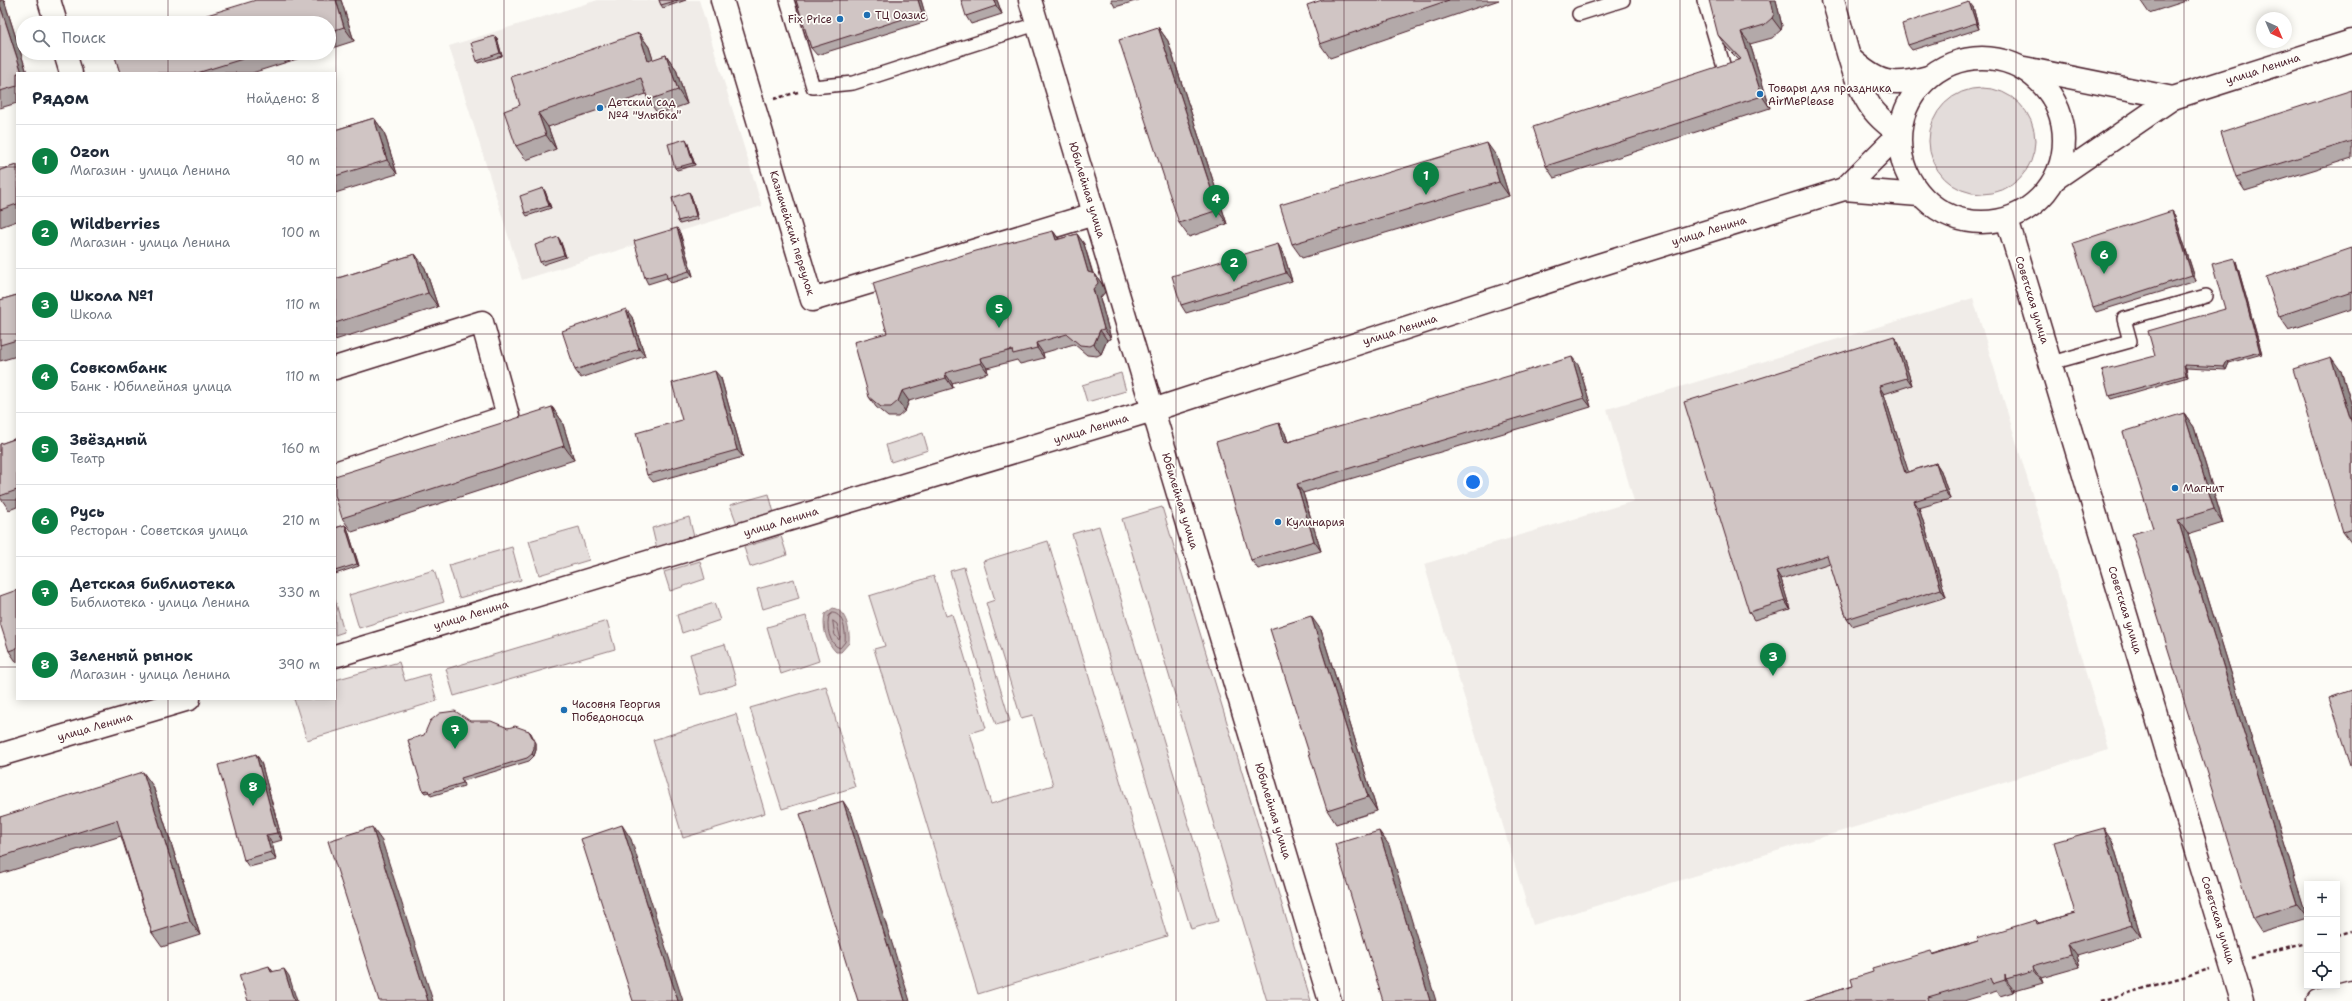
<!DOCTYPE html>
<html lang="ru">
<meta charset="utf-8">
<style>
body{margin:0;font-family:"Shantell Sans",sans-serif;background:#f6f6f7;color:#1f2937}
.controls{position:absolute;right:12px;bottom:12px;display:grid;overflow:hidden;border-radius:0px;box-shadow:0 2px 10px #0003}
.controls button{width:36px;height:36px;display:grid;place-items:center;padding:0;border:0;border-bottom:1px solid #e0e1e3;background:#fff;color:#1f2937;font:20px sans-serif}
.compass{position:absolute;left:2256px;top:12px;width:36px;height:36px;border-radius:50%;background:#fff;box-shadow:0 2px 10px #0003;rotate:136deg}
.you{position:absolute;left:1473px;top:482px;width:14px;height:14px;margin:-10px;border:3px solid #fff;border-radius:50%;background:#1a73e8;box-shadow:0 0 0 6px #1a73e833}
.badge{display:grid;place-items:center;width:26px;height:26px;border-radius:50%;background:#0b8043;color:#fff;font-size:13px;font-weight:700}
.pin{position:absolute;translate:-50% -33px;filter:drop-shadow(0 1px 2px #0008)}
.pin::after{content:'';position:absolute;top:21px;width:14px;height:12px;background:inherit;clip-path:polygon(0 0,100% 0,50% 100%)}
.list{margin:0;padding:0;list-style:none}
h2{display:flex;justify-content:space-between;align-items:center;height:52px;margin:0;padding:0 16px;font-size:17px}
h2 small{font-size:13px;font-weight:400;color:#747a83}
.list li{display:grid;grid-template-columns:26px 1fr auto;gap:12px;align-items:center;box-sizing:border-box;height:72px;padding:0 16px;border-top:1px solid #e0e1e3}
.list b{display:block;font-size:15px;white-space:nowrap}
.list p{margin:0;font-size:13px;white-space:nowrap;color:#747a83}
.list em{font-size:13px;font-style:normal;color:#747a83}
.icon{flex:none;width:22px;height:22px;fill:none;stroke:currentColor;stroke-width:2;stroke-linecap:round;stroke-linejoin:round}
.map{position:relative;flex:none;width:2352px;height:1001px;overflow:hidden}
.search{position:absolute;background:#fff;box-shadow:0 2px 10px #0003;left:16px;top:16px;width:320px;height:44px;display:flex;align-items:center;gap:10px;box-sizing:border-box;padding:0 14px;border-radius:22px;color:#747a83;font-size:15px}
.panel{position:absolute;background:#fff;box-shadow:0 2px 10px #0003;left:16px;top:72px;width:320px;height:628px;border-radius:0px}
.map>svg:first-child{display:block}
</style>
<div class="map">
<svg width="2352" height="1001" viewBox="0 0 2352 1001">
<rect width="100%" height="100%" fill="#fdfcf7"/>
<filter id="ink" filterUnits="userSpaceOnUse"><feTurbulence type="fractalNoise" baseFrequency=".025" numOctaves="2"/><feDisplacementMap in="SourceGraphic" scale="8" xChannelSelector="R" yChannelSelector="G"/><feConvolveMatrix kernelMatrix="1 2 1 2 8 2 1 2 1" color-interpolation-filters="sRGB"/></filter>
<g filter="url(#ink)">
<g fill="#f0ece8">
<polygon points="598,0 699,0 762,206 522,280 449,46"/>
<polygon points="1973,298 2109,750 1533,925 1424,564 1634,501 1607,409"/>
</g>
<g fill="#e3dcda" stroke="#967e82">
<circle cx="1982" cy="141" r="53"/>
<polygon points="1121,373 1126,391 1087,402 1082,385"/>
<polygon points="923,433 928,450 891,462 886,445"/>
<polygon points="769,494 774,513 737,524 730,505"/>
<polygon points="1162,507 1311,1001 1267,1001 1122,519"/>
<polygon points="689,517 694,537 657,549 652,528"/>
<polygon points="1099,526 1218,921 1191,929 1072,534"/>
<polygon points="579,527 589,560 539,575 529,541"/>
<polygon points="781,536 787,555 750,567 744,547"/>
<polygon points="1048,541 1167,936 978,994 874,649 885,646 869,596 934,576 946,616 952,614 986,728 970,733 991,804 1053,785 1033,715 1021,718 986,603 995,600 983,561"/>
<polygon points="512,547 521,580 459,598 449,565"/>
<polygon points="700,561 705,579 670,591 664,572"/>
<polygon points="964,567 1010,721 996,725 950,571"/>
<polygon points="434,570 444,602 359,628 349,595"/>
<polygon points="794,579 799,598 763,609 757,589"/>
<polygon points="335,600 344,632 335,635"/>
<polygon points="714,603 720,620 682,633 677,615"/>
<polygon points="806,616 819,661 781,674 767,627"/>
<polygon points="607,621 615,649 454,696 446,669"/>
<polygon points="725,644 737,684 701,695 690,654"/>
<polygon points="399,662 405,681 429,674 437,701 307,740 294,699 335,699 335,680"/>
<polygon points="826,686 855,787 782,809 750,708"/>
<polygon points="736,714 765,813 683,838 653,740"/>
</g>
<path fill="#c0b1b1" stroke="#91777b" d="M833,608C847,611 850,631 849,643L841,652H836C826,642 822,628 825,614Z"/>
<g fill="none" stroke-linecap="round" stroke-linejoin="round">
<g stroke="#795961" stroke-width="1">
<path d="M833,613C844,614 846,633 845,642L840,648C829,645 826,626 829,616Z"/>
<polygon points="833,621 837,624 840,636 839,640 835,635"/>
</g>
<g stroke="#4a1f2b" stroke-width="16">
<g id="lane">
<polyline points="787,0 813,87 853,83 1036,24"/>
<polyline points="1704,0 1723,64"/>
<polyline points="1579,14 1623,0"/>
<polyline points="2051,363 2130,341 2124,319 2206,296"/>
</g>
</g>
<g stroke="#4a1f2b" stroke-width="25">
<g id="street">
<polyline points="49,0 56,23"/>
<polyline points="722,0 812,300 1094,214"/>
<polyline points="1030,0 1330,1001"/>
<path d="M1833,0C1844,34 1850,74 1869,104C1876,116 1888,125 1899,134L1844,189"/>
<polyline points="65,53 71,73"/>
<path d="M1850,58C1878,84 1892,87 1928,77"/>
<circle cx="1982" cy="140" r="82"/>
<polyline points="2024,68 2173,98"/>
<polyline points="2055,179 2173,98 2352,41"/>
<polyline points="2007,219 2242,1001"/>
<polyline points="335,368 482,322 508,416 335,473"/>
<polyline points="335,656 1153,410 1599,265 1844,189 1919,195"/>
<polyline points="0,755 189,699"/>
</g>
</g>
<g stroke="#4a1f2b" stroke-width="25">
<polyline id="secondary" points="2318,1001 2352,992"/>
</g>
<g stroke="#4a1f2b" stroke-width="2.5" stroke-dasharray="4 3" stroke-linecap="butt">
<polyline points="774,99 798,92"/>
<polyline points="2337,935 2352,931"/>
<polyline points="2251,957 2307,943"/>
<polyline points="2101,1001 2210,969"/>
</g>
<use href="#lane" stroke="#fdfcf7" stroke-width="13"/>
<use href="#street" stroke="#fdfcf7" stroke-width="22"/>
<use href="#secondary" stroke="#fdfcf7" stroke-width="22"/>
</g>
<g fill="#b3a9a9" stroke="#4a1f2b">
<polygon points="0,0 4,0 27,73 17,73 17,103 0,108"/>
<polygon points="256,0 341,0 354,41 329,49 329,23"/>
<polygon points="659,0 686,0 663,8 661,5"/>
<polygon points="796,0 921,0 927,21 817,55 811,48"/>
<polygon points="997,0 1002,14 971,24 966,16"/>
<polygon points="1111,0 1139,0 1115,7"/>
<polygon points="1322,0 1499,0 1330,58 1320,44"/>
<polygon points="1776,0 1782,26 1781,30 1772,38 1750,44 1770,108 1554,178 1546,166 1739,60 1726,47 1718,35"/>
<polygon points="2140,0 2189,0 2149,13"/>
<polygon points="1973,7 1979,29 1912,50 1908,45"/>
<polygon points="1158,27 1168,41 1227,224 1189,237 1179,223"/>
<polygon points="639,33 649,47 653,60 666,55 676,69 687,104 658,114 648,100 646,94 548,127 556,149 526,160 516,146 520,105"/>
<polygon points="497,38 502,56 478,63 477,61"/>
<polygon points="114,53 316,53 252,73 120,73"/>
<polygon points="2352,90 2352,158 2245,191 2236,177"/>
<polygon points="374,118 384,132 397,174 335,193 335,130"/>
<polygon points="687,141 695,165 677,170 675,168"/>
<polygon points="1497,157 1509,196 1302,258 1292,244"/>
<polygon points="17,165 17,221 0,227 0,170"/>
<polygon points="545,191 551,208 527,216 525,213"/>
<polygon points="691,195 698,219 680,224 678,221"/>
<polygon points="2172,211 2175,216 2196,281 2096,312 2093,307"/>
<polygon points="1053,231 1059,239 1077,234 1084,244 1093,273 1095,274 1102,284 1105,292 1100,298 1111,339 1107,340 1101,354 1097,356 1087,355 1074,344 1043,353 1044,358 1020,364 1017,360 987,368 988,373 952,383 953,388 909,401 905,411 898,417 888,417 876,407 869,397 887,333"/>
<polygon points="680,233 693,276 671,283 667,278 648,284 645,278"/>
<polygon points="560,240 566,257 542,265 540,262"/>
<polygon points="2352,248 2352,309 2289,330 2279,316"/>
<polygon points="1283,252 1292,281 1186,313 1181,305"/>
<polygon points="415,254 425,268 438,307 335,340 335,279"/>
<polygon points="2236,261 2262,354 2229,363 2226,370 2186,368 2188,377 2111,399 2109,396 2155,356 2225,309"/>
<polygon points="17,295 17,356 0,361 0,300"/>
<polygon points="632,317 645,356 581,378 575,370"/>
<polygon points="1894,336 1899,344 1912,385 1884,394 1908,472 1936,463 1941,471 1950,499 1919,508 1946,597 1852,626 1847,619 1830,563 1781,579 1790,609 1754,620 1749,612"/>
<polygon points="1579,366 1591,407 1303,493 1321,551 1258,569 1251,560 1285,433 1288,442"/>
<polygon points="2341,371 2352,406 2352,544 2343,532"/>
<polygon points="721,378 743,457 653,482 647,475 682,420"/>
<polygon points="552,407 562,421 574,460 352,532 342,518"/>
<polygon points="2184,413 2194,427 2223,523 2188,534 2307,918 2261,932 2252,918 2153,528"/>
<polygon points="17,438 17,507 9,510 0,497 0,444"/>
<polygon points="345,525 347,527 359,566 335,574 335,528"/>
<polygon points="17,590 17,663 9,651"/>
<polygon points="1321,630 1377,811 1336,824 1327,810"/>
<polygon points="508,728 529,731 531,733 536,743 536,750 534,756 529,761 463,781 464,786 431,796 429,792 425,793 423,791"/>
<polygon points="256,754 261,762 282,840 272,843 276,860 249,867 244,860"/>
<polygon points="153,786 200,935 162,947 152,933 121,836 0,874 0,817"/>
<polygon points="2112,840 2141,937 2077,956 2080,967 2041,978 2043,983 2015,991 2014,989 2013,992 2000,996 1997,991 1964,1001 1804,1001 1853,986 1934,954 1978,941 2036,920 2039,923 2075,913"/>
</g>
<g fill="#928a89" stroke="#4a1f2b">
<polygon points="0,0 4,0 27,73 22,73 0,5"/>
<polygon points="336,0 341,0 354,41 344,27"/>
<polygon points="918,0 921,0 927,21 922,13"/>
<polygon points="994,0 997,0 1002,14 996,6"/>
<polygon points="1771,0 1776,0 1782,26 1781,30 1772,18"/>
<polygon points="1969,2 1973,7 1979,29 1976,23"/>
<polygon points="1158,27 1168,41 1227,224 1218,210"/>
<polygon points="1741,32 1750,44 1770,108 1762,96"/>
<polygon points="639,33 649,47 658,75 648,61"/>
<polygon points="495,36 497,38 502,56 500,53"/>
<polygon points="666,55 676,69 687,104 678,90"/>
<polygon points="538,113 548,127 556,149 546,135"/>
<polygon points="374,118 384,132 397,174 387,160"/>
<polygon points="686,139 687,141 695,165 693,163"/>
<polygon points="1487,143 1497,157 1509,196 1499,182"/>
<polygon points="543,188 545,191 551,208 549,206"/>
<polygon points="689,192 691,195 698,219 696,216"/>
<polygon points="2172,211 2175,216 2196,281 2192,275"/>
<polygon points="677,228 680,233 693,276 689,271"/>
<polygon points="1053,231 1060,241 1056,240"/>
<polygon points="1077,234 1084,244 1095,282 1088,272"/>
<polygon points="558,237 560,240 566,257 564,255"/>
<polygon points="1278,244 1283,252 1292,281 1286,273"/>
<polygon points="415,254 425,268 438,307 428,293"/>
<polygon points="2234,258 2236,261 2262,354 2260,352"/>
<polygon points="1095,274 1102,284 1105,292 1100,298 1111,339 1104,329 1093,289"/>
<polygon points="626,309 632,317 645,356 639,349"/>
<polygon points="1100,330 1107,340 1101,354 1094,344"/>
<polygon points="1894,336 1899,344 1912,385 1907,378"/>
<polygon points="1036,343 1043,353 1044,358 1037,348"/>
<polygon points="1572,357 1579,366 1591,407 1584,398"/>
<polygon points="2331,357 2341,371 2352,406 2352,424"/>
<polygon points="980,358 987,368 988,373 981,363"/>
<polygon points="2227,361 2229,363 2226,370 2224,367"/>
<polygon points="2184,365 2186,368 2188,377 2186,375"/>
<polygon points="715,371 721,378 743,457 737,450"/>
<polygon points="945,373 952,383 953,388 946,378"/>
<polygon points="1879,386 1884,394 1911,480 1905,473"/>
<polygon points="902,391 909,401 905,411 898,401"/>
<polygon points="552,407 562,421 574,460 564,446"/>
<polygon points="2184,413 2194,427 2223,523 2214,509"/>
<polygon points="1279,423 1285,433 1291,453 1285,443"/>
<polygon points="1936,463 1941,471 1950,499 1945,491"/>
<polygon points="1297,484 1303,493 1321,551 1314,541"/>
<polygon points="1914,501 1919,508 1946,597 1941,589"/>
<polygon points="2178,520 2188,534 2307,917 2297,904"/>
<polygon points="345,525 347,527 359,566 357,564"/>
<polygon points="1776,571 1781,579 1790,609 1785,601"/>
<polygon points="1311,616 1321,630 1377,811 1368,797"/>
<polygon points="529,731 536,743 536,750 534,756 532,754"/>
<polygon points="256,754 261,762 282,840 277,833"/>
<polygon points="143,772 153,786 200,935 190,921"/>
<polygon points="843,801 852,815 910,1001 905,1001"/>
<polygon points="622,825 631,839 683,1001 678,1001"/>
<polygon points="372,827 382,841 433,1001 428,1001"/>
<polygon points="2104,828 2112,840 2141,937 2132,925"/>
<polygon points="1379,831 1389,845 1436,1001 1430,1001"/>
<polygon points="266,835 272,843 276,860 271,852"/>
<polygon points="2068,944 2077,956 2080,967 2071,955"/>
<polygon points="269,966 274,973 271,972"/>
<polygon points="2033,966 2041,978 2043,983 2034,971"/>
<polygon points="284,969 289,976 297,1001 294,1001"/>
<polygon points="2005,974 2006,979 2014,989 2013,992 2005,980"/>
</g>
<g fill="#d0c5c4" stroke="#4a1f2b">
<polygon points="256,0 336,0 344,27 329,32 329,23 181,23"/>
<polygon points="659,0 678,0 661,5"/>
<polygon points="796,0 918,0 922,13 811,48"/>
<polygon points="961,0 994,0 996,6 966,16"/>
<polygon points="1322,0 1449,0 1320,44 1307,5"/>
<polygon points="1709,0 1771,0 1774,14 1772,18 1764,25 1741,32 1762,96 1546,166 1533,127 1741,59 1718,35"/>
<polygon points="1969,2 1976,23 1908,45 1902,24"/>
<polygon points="0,5 22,73 17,73 17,86 0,91"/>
<polygon points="1158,27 1218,210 1179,223 1119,40"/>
<polygon points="639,33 648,61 666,55 678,90 648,100 641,78 538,113 546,135 516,146 504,111 520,105 511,77"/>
<polygon points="495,36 500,53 477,61 471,43"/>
<polygon points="114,53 262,53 197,73 120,73"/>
<polygon points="2352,90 2352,141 2236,177 2221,132"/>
<polygon points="374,118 387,160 335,176 335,130"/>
<polygon points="686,139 693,163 675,168 668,144"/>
<polygon points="1487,143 1499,182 1292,244 1280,205"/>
<polygon points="17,165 17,204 0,210 0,170"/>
<polygon points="543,188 549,206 525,213 520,196"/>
<polygon points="689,192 696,216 678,221 672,198"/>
<polygon points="2172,211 2192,275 2093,307 2073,243"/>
<polygon points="677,228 689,271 667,278 666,272 645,278 634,241"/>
<polygon points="1053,231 1056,240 1077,234 1088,272 1095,274 1098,283 1093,289 1104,329 1100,330 1094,344 1090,346 1080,345 1067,334 1036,343 1037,348 1013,354 1012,350 980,358 981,363 945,373 946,378 902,391 898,401 891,407 881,407 869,397 854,342 887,333 873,283 976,251"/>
<polygon points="558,237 564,255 540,262 535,245"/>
<polygon points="1278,244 1286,273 1181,305 1172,276"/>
<polygon points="2352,248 2352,292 2279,316 2266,277"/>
<polygon points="415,254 428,293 335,323 335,279"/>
<polygon points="2234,258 2260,352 2227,361 2224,367 2184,365 2186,375 2109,396 2102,370 2155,356 2148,331 2225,309 2212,264"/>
<polygon points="17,295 17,340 0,345 0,300"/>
<polygon points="626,309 639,349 575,370 562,331"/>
<polygon points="1894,336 1907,378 1879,386 1905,473 1936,463 1945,491 1914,501 1941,589 1847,619 1827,555 1776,571 1785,601 1749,612 1684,402"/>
<polygon points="1572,357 1584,398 1297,484 1314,541 1251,560 1216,442 1279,423 1285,443"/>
<polygon points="2331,357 2352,424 2352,529 2343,532 2293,369"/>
<polygon points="715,371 737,450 647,475 636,433 682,420 672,383"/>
<polygon points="552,407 564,446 342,518 335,495 335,476"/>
<polygon points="2184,413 2214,509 2178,520 2297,904 2252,918 2132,534 2153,528 2123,432"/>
<polygon points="17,438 17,490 0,496 0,444"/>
<polygon points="345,525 357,564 335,571 335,528"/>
<polygon points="17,590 17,648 9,651 0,623 0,596"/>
<polygon points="1311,616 1368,797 1327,810 1270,629"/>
<polygon points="2352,690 2352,768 2329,698"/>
<polygon points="455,711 470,721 491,721 508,728 515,726 529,731 534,741 534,748 532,754 527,758 461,778 463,783 429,793 428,790 423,791 408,740 424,735 430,721 440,713"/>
<polygon points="256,754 277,833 266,835 271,852 244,860 218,765"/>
<polygon points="143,772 190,921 152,933 117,820 0,857 0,817"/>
<polygon points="843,801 905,1001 858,1001 800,814"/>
<polygon points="622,825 678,1001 633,1001 581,839"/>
<polygon points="372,827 428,1001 379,1001 328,841"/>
<polygon points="2104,828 2132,925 2068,944 2071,955 2033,966 2034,971 2006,979 2005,974 2005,980 1992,984 1990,979 1928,997 1929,1001 1804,1001 1853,986 1851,979 1873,972 1872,968 1931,951 1933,955 1978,941 1977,938 2036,920 2037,924 2075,913 2054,842"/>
<polygon points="1379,831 1430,1001 1383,1001 1335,844"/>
<polygon points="269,966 271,972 284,969 294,1001 248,1001 239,975"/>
</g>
</g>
<path fill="none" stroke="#4a1f2b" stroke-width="1" stroke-opacity="0.55" d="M168,0V23M336,0V1001M504,0V1001M672,0V1001M840,0V1001M1008,0V1001M1176,0V1001M1344,0V1001M1512,0V1001M1680,0V1001M1848,0V1001M2016,0V1001M2184,0V1001M168,53V73M0,167H17M335,167H2352M0,334H17M335,334H2352M0,500H17M335,500H2352M0,667H17M335,667H2352M168,699V1001M0,834H2352"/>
<g fill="#1f6fb2" stroke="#fdfcf7" stroke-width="1.5">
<circle cx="867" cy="15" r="4"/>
<circle cx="840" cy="19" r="4"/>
<circle cx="1760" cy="94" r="4"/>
<circle cx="600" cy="108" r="4"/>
<circle cx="2175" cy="488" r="4"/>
<circle cx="1278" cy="522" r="4"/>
<circle cx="564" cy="710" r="4"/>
</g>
<g text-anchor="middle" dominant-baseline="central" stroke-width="3.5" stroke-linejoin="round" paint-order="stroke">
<g font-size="11" fill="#4a1f2b" stroke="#fdfcf7" text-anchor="start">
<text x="875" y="15">ТЦ Оазис</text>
<text x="832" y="19" text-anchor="end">Fix Price</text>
<text x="1768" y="88">Товары для праздника<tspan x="1768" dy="13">AirMePlease</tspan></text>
<text x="608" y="102">Детский сад<tspan x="608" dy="13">№4 "Улыбка"</tspan></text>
<text x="2183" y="488">Магнит</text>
<text x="1286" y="522">Кулинария</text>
<text x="572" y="704">Часовня Георгия<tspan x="572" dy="13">Победоносца</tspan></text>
</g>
<g font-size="11" fill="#4a1f2b" stroke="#fdfcf7">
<text transform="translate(2263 69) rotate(-18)">улица Ленина</text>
<text transform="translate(1087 190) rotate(73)">Юбилейная улица</text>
<text transform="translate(1709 231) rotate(-17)">улица Ленина</text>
<text transform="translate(792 233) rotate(73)">Казначейский переулок</text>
<text transform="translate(2032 300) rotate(73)">Советская улица</text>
<text transform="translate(1400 330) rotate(-18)">улица Ленина</text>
<text transform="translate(1091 429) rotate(-17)">улица Ленина</text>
<text transform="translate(1180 501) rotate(73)">Юбилейная улица</text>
<text transform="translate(781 522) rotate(-17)">улица Ленина</text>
<text transform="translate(2125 610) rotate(73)">Советская улица</text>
<text transform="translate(471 615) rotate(-17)">улица Ленина</text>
<text transform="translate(95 727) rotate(-16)">улица Ленина</text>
<text transform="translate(1273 811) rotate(73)">Юбилейная улица</text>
<text transform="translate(2218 920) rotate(73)">Советская улица</text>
</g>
</g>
</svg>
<div class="controls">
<button>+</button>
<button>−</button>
<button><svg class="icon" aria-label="locate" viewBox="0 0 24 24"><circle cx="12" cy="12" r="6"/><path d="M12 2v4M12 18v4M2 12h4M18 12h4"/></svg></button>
</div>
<svg class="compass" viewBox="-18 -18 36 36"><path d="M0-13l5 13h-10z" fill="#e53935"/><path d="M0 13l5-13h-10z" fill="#747a83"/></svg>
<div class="you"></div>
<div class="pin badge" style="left:1426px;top:195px">1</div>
<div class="pin badge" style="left:1234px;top:282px">2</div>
<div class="pin badge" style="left:1773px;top:676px">3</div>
<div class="pin badge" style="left:1216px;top:218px">4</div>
<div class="pin badge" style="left:999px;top:328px">5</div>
<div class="pin badge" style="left:2104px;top:274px">6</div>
<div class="pin badge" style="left:455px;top:749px">7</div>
<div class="pin badge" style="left:253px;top:806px">8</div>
<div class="search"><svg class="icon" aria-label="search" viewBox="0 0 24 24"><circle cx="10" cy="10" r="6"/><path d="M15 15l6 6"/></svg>Поиск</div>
<section class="panel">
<h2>Рядом<small>Найдено: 8</small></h2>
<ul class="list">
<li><span class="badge">1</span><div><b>Ozon</b><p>Магазин · улица Ленина</p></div><em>90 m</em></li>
<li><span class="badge">2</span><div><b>Wildberries</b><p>Магазин · улица Ленина</p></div><em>100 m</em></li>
<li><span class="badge">3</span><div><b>Школа №1</b><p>Школа</p></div><em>110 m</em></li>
<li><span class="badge">4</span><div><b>Совкомбанк</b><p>Банк · Юбилейная улица</p></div><em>110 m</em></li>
<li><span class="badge">5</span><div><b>Звёздный</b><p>Театр</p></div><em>160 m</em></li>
<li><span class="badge">6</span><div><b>Русь</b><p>Ресторан · Советская улица</p></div><em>210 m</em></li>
<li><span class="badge">7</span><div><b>Детская библиотека</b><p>Библиотека · улица Ленина</p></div><em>330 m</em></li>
<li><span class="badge">8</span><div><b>Зеленый рынок</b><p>Магазин · улица Ленина</p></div><em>390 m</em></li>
</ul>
</section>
</div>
